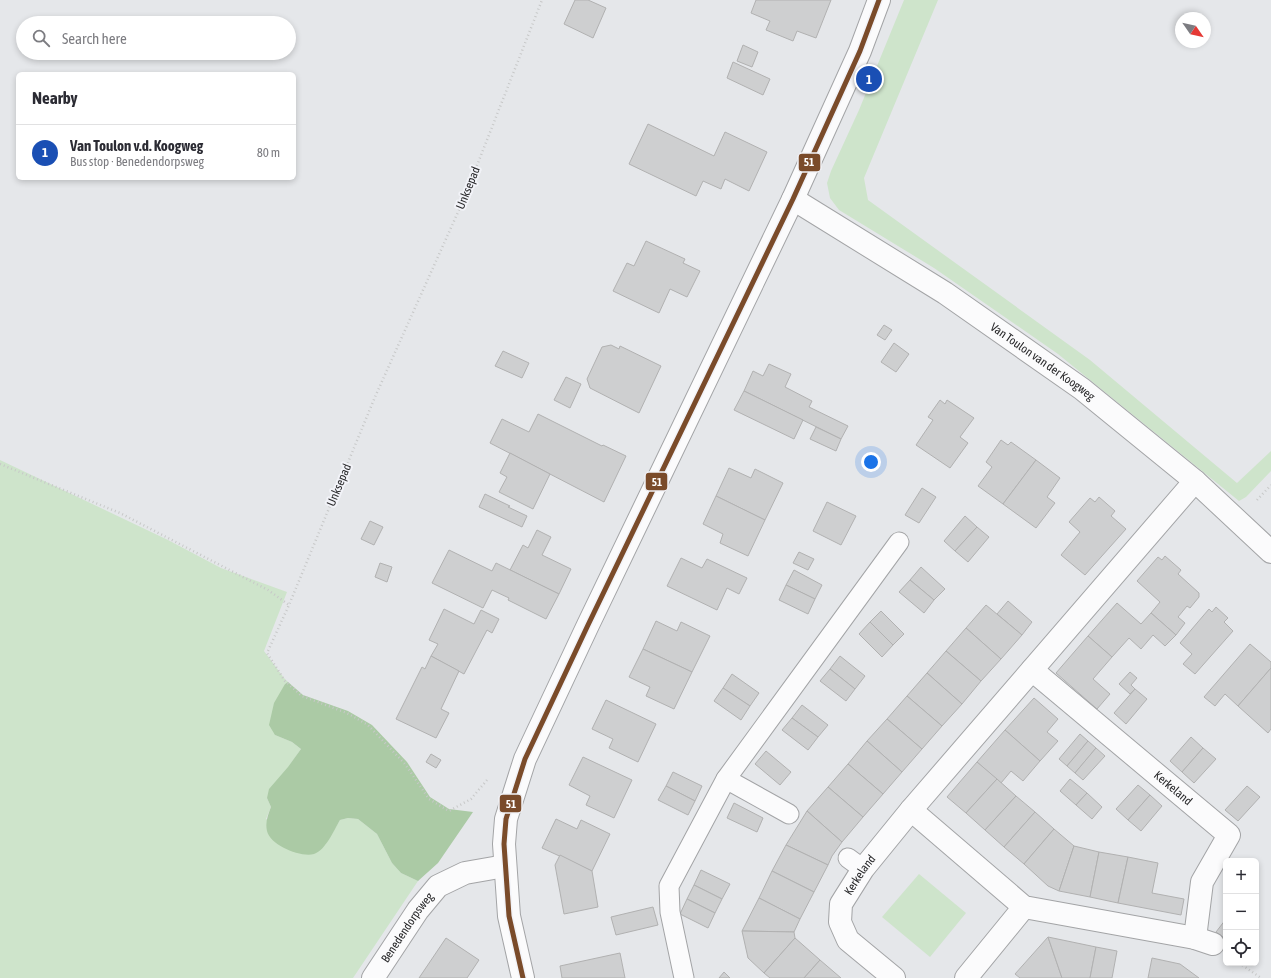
<!DOCTYPE html>
<meta charset="utf-8">
<style>
body{margin:0;font-family:"Asap Condensed",sans-serif;background:#f7f7f7;color:#2b2b33}
.controls{position:absolute;right:12px;bottom:12px;display:grid;overflow:hidden;border-radius:6px;box-shadow:0 2px 6px #0003}
.controls button{width:36px;height:36px;display:grid;place-items:center;padding:0;border:0;border-bottom:1px solid #e1e1e2;background:#fff;color:#2b2b33;font:20px sans-serif}
.compass{position:absolute;left:1175px;top:12px;width:36px;height:36px;border-radius:50%;background:#fff;box-shadow:0 2px 6px #0003;rotate:124deg}
.you{position:absolute;left:871px;top:462px;width:14px;height:14px;margin:-10px;border:3px solid #fff;border-radius:50%;background:#1a73e8;box-shadow:0 0 0 6px #1a73e833}
.badge{display:grid;place-items:center;width:26px;height:26px;border-radius:50%;background:#db2777;color:#fff;font-size:13px;font-weight:700}
.pin{position:absolute;translate:-50% -50%;border:2px solid #fff;box-shadow:0 1px 4px #0006}
.list{margin:0;padding:0;list-style:none}
h2{display:flex;justify-content:space-between;align-items:center;height:52px;margin:0;padding:0 16px;font-size:17px}
h2 small{font-size:13px;font-weight:400;color:#7c7c81}
.list li{display:grid;grid-template-columns:26px 1fr auto;gap:12px;align-items:center;box-sizing:border-box;height:56px;padding:0 16px;border-top:1px solid #e1e1e2}
.list b{display:block;font-size:15px;white-space:nowrap}
.list p{margin:0;font-size:13px;white-space:nowrap;color:#7c7c81}
.list em{font-size:13px;font-style:normal;color:#7c7c81}
.icon{flex:none;width:22px;height:22px;fill:none;stroke:currentColor;stroke-width:2;stroke-linecap:round;stroke-linejoin:round}
.map{position:relative;flex:none;width:1271px;height:978px;overflow:hidden}
.search{position:absolute;background:#fff;box-shadow:0 2px 6px #0003;left:16px;top:16px;width:280px;height:44px;display:flex;align-items:center;gap:10px;box-sizing:border-box;padding:0 14px;border-radius:22px;color:#7c7c81;font-size:15px}
.panel{position:absolute;background:#fff;box-shadow:0 2px 6px #0003;left:16px;top:72px;width:280px;height:108px;border-radius:6px}
.map>svg:first-child{display:block}
</style>
<div class="map">
<svg width="1271" height="978" viewBox="0 0 1271 978">
<rect width="100%" height="100%" fill="#e5e7ea"/>
<g fill="#cee4cb">
<polygon points="904,0 938,0 864,178 868,200 1090,360 1237,483 1271,451 1271,471 1246,497 1239,501 1058,354 934,268 839,210 830,198 827,183 831,171 859,110"/>
<polygon points="0,460 168,540 221,568 287,592 264,651 284,678 288,682 285,684 275,735 292,742 301,749 267,798 271,807 266,819 325,845 340,820 348,818 358,819 377,834 392,863 401,873 418,881 353,978 0,978"/>
<polygon points="919,874 966,913 930,957 882,917"/>
</g>
<path fill="#abcaa5" d="M288,682L303,695L348,711L372,725L407,762L430,797L449,809L473,812L438,863L418,881L401,873L392,863L377,834L358,819L348,818L340,820C334,830 326,850 314,854C301,858 270,845 267,831C265,822 268,815 271,807L267,798L269,789L288,767L301,749L292,742L275,735L269,725L274,703L285,684Z"/>
<g fill="#cecfd0" stroke="#b1b1b1">
<polygon points="575,0 588,0 606,8 593,38 564,24"/>
<polygon points="756,0 831,0 816,38 797,31 793,41 766,30 770,21 751,13"/>
<polygon points="743,45 758,52 752,67 737,61"/>
<polygon points="733,62 770,79 763,95 727,78"/>
<polygon points="648,124 714,156 725,132 767,152 749,191 725,179 721,189 703,181 696,196 629,164"/>
<polygon points="646,241 685,259 683,263 700,271 687,297 670,289 659,313 613,291 627,263 634,266"/>
<polygon points="884,325 892,330 885,340 877,335"/>
<polygon points="894,343 909,354 896,372 881,362"/>
<polygon points="611,345 619,349 620,346 661,366 639,413 590,388 587,379 602,347"/>
<polygon points="503,351 529,363 522,378 495,366"/>
<polygon points="769,364 791,374 785,387 812,401 809,407 848,426 841,439 744,391 753,371 763,376"/>
<polygon points="566,377 581,384 570,408 554,400"/>
<polygon points="744,391 803,420 794,439 734,410"/>
<polygon points="940,400 945,404 947,400 974,418 960,437 968,443 950,468 916,445 933,420 928,417"/>
<polygon points="538,414 602,446 603,445 626,456 604,502 490,443 502,419 529,432"/>
<polygon points="816,427 841,439 836,451 810,439"/>
<polygon points="1001,440 1008,445 1011,442 1036,460 1003,504 978,486 992,467 986,462"/>
<polygon points="510,453 550,474 533,509 499,492 507,477 500,473"/>
<polygon points="1036,460 1060,478 1047,497 1055,503 1036,528 1003,504"/>
<polygon points="729,468 751,478 755,469 783,483 765,520 716,496"/>
<polygon points="922,488 936,497 919,523 905,515"/>
<polygon points="485,494 510,506 508,507 527,516 522,527 479,507"/>
<polygon points="716,496 765,520 748,556 720,543 723,534 703,524"/>
<polygon points="1099,497 1115,511 1111,516 1126,529 1085,575 1061,555 1080,532 1069,522 1090,498 1095,502"/>
<polygon points="827,502 856,516 841,545 813,531"/>
<polygon points="965,516 977,527 955,551 944,541"/>
<polygon points="370,521 383,527 374,545 361,539"/>
<polygon points="977,527 989,537 968,562 955,551"/>
<polygon points="537,530 551,537 542,555 571,569 559,594 510,570 523,545 528,548"/>
<polygon points="449,550 492,571 496,563 559,594 546,619 508,600 509,598 492,590 483,608 432,583"/>
<polygon points="799,552 814,559 808,570 793,563"/>
<polygon points="1165,556 1181,570 1178,574 1199,593 1199,597 1190,608 1187,606 1178,617 1185,623 1176,635 1151,613 1160,602 1137,581 1158,557 1162,560"/>
<polygon points="681,558 702,568 707,559 747,578 739,594 727,588 717,610 667,586"/>
<polygon points="380,563 392,567 387,582 375,577"/>
<polygon points="921,567 945,589 934,600 910,580"/>
<polygon points="794,570 822,585 815,599 786,585"/>
<polygon points="910,580 934,600 924,613 899,592"/>
<polygon points="786,585 815,599 808,614 779,600"/>
<polygon points="1008,601 1032,622 1022,635 997,614"/>
<polygon points="1117,603 1141,624 1151,613 1176,635 1165,646 1153,635 1141,649 1129,638 1112,657 1088,636"/>
<polygon points="986,605 1022,635 1001,659 966,628"/>
<polygon points="1216,607 1228,618 1224,622 1233,631 1195,674 1183,664 1192,654 1180,643 1209,609 1212,612"/>
<polygon points="444,609 474,624 481,610 499,619 492,633 487,630 464,674 431,656 438,644 429,640"/>
<polygon points="881,611 904,634 893,645 870,622"/>
<polygon points="656,621 677,631 681,622 710,636 692,672 643,649"/>
<polygon points="870,622 893,645 882,657 859,634"/>
<polygon points="966,628 1001,659 981,681 946,651"/>
<polygon points="1088,636 1112,657 1093,679 1110,694 1097,709 1056,673"/>
<polygon points="1250,644 1271,662 1271,668 1238,706 1225,694 1215,706 1204,697"/>
<polygon points="643,649 692,672 674,709 646,696 650,687 629,677"/>
<polygon points="946,651 981,681 962,704 927,673"/>
<polygon points="431,656 459,671 441,709 449,713 436,738 396,719 422,667 425,669"/>
<polygon points="840,656 865,676 855,689 830,669"/>
<polygon points="1271,668 1271,729 1268,733 1238,706"/>
<polygon points="830,669 855,689 846,701 820,681"/>
<polygon points="1130,672 1137,678 1131,685 1135,689 1130,694 1119,684"/>
<polygon points="927,673 962,704 942,726 907,696"/>
<polygon points="732,674 759,693 750,706 723,688"/>
<polygon points="723,688 750,706 741,720 714,701"/>
<polygon points="1135,689 1147,699 1126,724 1114,713"/>
<polygon points="907,696 942,726 922,749 887,719"/>
<polygon points="1034,698 1058,719 1047,732 1058,741 1040,761 1005,730"/>
<polygon points="606,700 656,724 638,762 609,748 613,739 592,729"/>
<polygon points="802,705 828,725 818,737 792,718"/>
<polygon points="792,718 818,737 808,750 782,730"/>
<polygon points="887,719 922,749 902,772 867,741"/>
<polygon points="1005,730 1040,761 1023,781 1011,771 1001,783 977,762"/>
<polygon points="1080,734 1088,741 1067,766 1059,759"/>
<polygon points="1191,737 1203,748 1182,772 1170,761"/>
<polygon points="867,741 902,772 883,794 848,764"/>
<polygon points="1088,741 1096,748 1075,773 1067,766"/>
<polygon points="1096,748 1105,756 1083,780 1075,773"/>
<polygon points="1203,748 1216,759 1194,783 1182,772"/>
<polygon points="766,751 791,772 780,785 755,764"/>
<polygon points="431,754 441,760 436,768 426,762"/>
<polygon points="583,757 632,780 614,818 586,805 590,796 569,785"/>
<polygon points="977,762 997,779 966,813 947,797"/>
<polygon points="848,764 883,794 863,817 828,787"/>
<polygon points="673,772 702,786 695,801 666,786"/>
<polygon points="997,779 1016,796 985,830 966,813"/>
<polygon points="1070,779 1087,793 1076,805 1060,791"/>
<polygon points="1138,785 1150,795 1128,820 1116,809"/>
<polygon points="666,786 695,801 688,815 658,800"/>
<polygon points="1247,786 1260,797 1238,821 1225,810"/>
<polygon points="828,787 863,817 842,842 807,811"/>
<polygon points="1087,793 1102,807 1092,819 1076,805"/>
<polygon points="1150,795 1162,806 1141,831 1128,820"/>
<polygon points="1016,796 1035,812 1004,847 985,830"/>
<polygon points="734,803 763,818 757,832 727,818"/>
<polygon points="807,811 842,842 832,856 828,865 786,845"/>
<polygon points="1035,812 1054,829 1024,864 1004,847"/>
<polygon points="556,819 577,829 581,820 610,834 592,871 542,848"/>
<polygon points="1054,829 1074,846 1059,891 1048,886 1024,864"/>
<polygon points="786,845 828,865 814,892 772,871"/>
<polygon points="1074,846 1099,852 1090,897 1059,891"/>
<polygon points="1099,852 1128,857 1118,903 1090,897"/>
<polygon points="560,855 592,871 598,907 564,914 555,865"/>
<polygon points="1128,857 1158,863 1152,893 1184,899 1181,915 1118,903"/>
<polygon points="701,870 730,884 722,899 694,885"/>
<polygon points="772,871 814,892 800,919 759,898"/>
<polygon points="694,885 722,899 715,913 687,899"/>
<polygon points="759,898 800,919 794,932 742,931"/>
<polygon points="687,899 715,913 708,928 680,914"/>
<polygon points="653,907 658,925 616,935 611,917"/>
<polygon points="1226,919 1226,939 1216,932"/>
<polygon points="742,931 794,932 795,938 764,973 748,958"/>
<polygon points="1048,937 1062,978 1020,978 1015,974"/>
<polygon points="1048,937 1096,947 1090,978 1062,978"/>
<polygon points="446,938 479,960 467,978 419,978"/>
<polygon points="795,938 820,960 804,978 770,978 764,973"/>
<polygon points="1096,947 1117,951 1112,978 1090,978"/>
<polygon points="620,953 625,978 562,978 560,966"/>
<polygon points="1152,958 1180,964 1199,978 1148,978"/>
<polygon points="820,960 841,978 804,978"/>
<polygon points="724,972 730,978 719,978"/>
</g>
<g fill="none" stroke-linecap="round" stroke-linejoin="round">
<g stroke="#a3a4a6" stroke-width="21">
<g id="service">
<polyline points="789,814 726,779 899,542"/>
<polyline points="848,858 863,869"/>
<polyline points="684,978 670,912 669,886 726,779"/>
</g>
</g>
<g stroke="#a3a4a6" stroke-width="24">
<g id="minor">
<path id="s1" d="M1032,670L1229,835L1202,882L1195,938"/>
<polyline points="911,810 1024,907 1195,938 1213,944"/>
<path id="s2" d="M373,978L418,910L438,886L465,873L505,866"/>
<path id="s3" d="M894,978L848,940L840,922L841,904L863,869L911,810L1195,481"/>
<polyline points="966,978 1024,907"/>
</g>
</g>
<g stroke="#a3a4a6" stroke-width="24">
<g id="tertiary">
<path id="s4" d="M793,199L945,293L1082,389L1195,481L1271,552"/>
<polyline points="523,978 509,916 504,844 506,819 525,759 588,625 793,199 860,51 879,0"/>
</g>
</g>
<g stroke="#c7c8c8" stroke-width="2.5" stroke-dasharray="1 3" stroke-linecap="butt">
<polyline points="0,464 120,513 268,590 289,605"/>
<polyline points="1257,500 1271,485"/>
<polyline points="487,780 471,799 449,811 429,799 405,764 368,725 347,713 302,696 285,681 267,653 289,605 375,397 463,201 542,0"/>
<polyline points="1239,963 1261,978"/>
</g>
<use href="#service" stroke="#fbfbfc" stroke-width="19"/>
<use href="#minor" stroke="#fbfbfc" stroke-width="22"/>
<use href="#tertiary" stroke="#fbfbfc" stroke-width="22"/>
<g stroke="#f2f3f8" stroke-width="8">
<polyline id="bus-1" points="523,978 509,916 504,844 506,819 525,759 588,625 793,199 860,51 879,0"/>
</g>
<use href="#bus-1" stroke="#7a4b2a" stroke-width="5"/>
</g>
<g text-anchor="middle" dominant-baseline="central" stroke-width="4" stroke-linejoin="round" paint-order="stroke">
<g font-size="12" fill="#29292b" stroke="#f2f3f8">
<text transform="translate(468 188) rotate(-68)">Unksepad</text>
<text stroke="none"><textPath href="#s4" startOffset="298">Van Toulon van der Koogweg</textPath></text>
<text transform="translate(339 485) rotate(-67)">Unksepad</text>
<text stroke="none"><textPath href="#s1" startOffset="184">Kerkeland</textPath></text>
<text stroke="none"><textPath href="#s3" startOffset="132">Kerkeland</textPath></text>
<text stroke="none"><textPath href="#s2" startOffset="61">Benedendorpsweg</textPath></text>
</g>
</g>
<g stroke="#f2f3f8" stroke-width="1.5">
<rect x="798" y="153" width="23" height="19" rx="4" fill="#7a4b2a"/>
<rect x="645" y="472" width="23" height="19" rx="4" fill="#7a4b2a"/>
<rect x="499" y="794" width="23" height="19" rx="4" fill="#7a4b2a"/>
</g>
<g font-size="11" text-anchor="middle" font-weight="bold" fill="#fff">
<text x="809" y="166">51</text>
<text x="657" y="486">51</text>
<text x="511" y="808">51</text>
</g>
</svg>
<div class="controls">
<button>+</button>
<button>−</button>
<button><svg class="icon" aria-label="locate" viewBox="0 0 24 24"><circle cx="12" cy="12" r="6"/><path d="M12 2v4M12 18v4M2 12h4M18 12h4"/></svg></button>
</div>
<svg class="compass" viewBox="-18 -18 36 36"><path d="M0-13l5 13h-10z" fill="#e53935"/><path d="M0 13l5-13h-10z" fill="#7c7c81"/></svg>
<div class="you"></div>
<div class="pin badge" style="left:869px;top:79px;background:#1a4fb4">1</div>
<div class="search"><svg class="icon" aria-label="search" viewBox="0 0 24 24"><circle cx="10" cy="10" r="6"/><path d="M15 15l6 6"/></svg>Search here</div>
<section class="panel">
<h2>Nearby<small></small></h2>
<ul class="list">
<li><span class="badge" style="background:#1a4fb4">1</span><div><b>Van Toulon v.d. Koogweg</b><p>Bus stop · Benedendorpsweg</p></div><em>80 m</em></li>
</ul>
</section>
</div>
